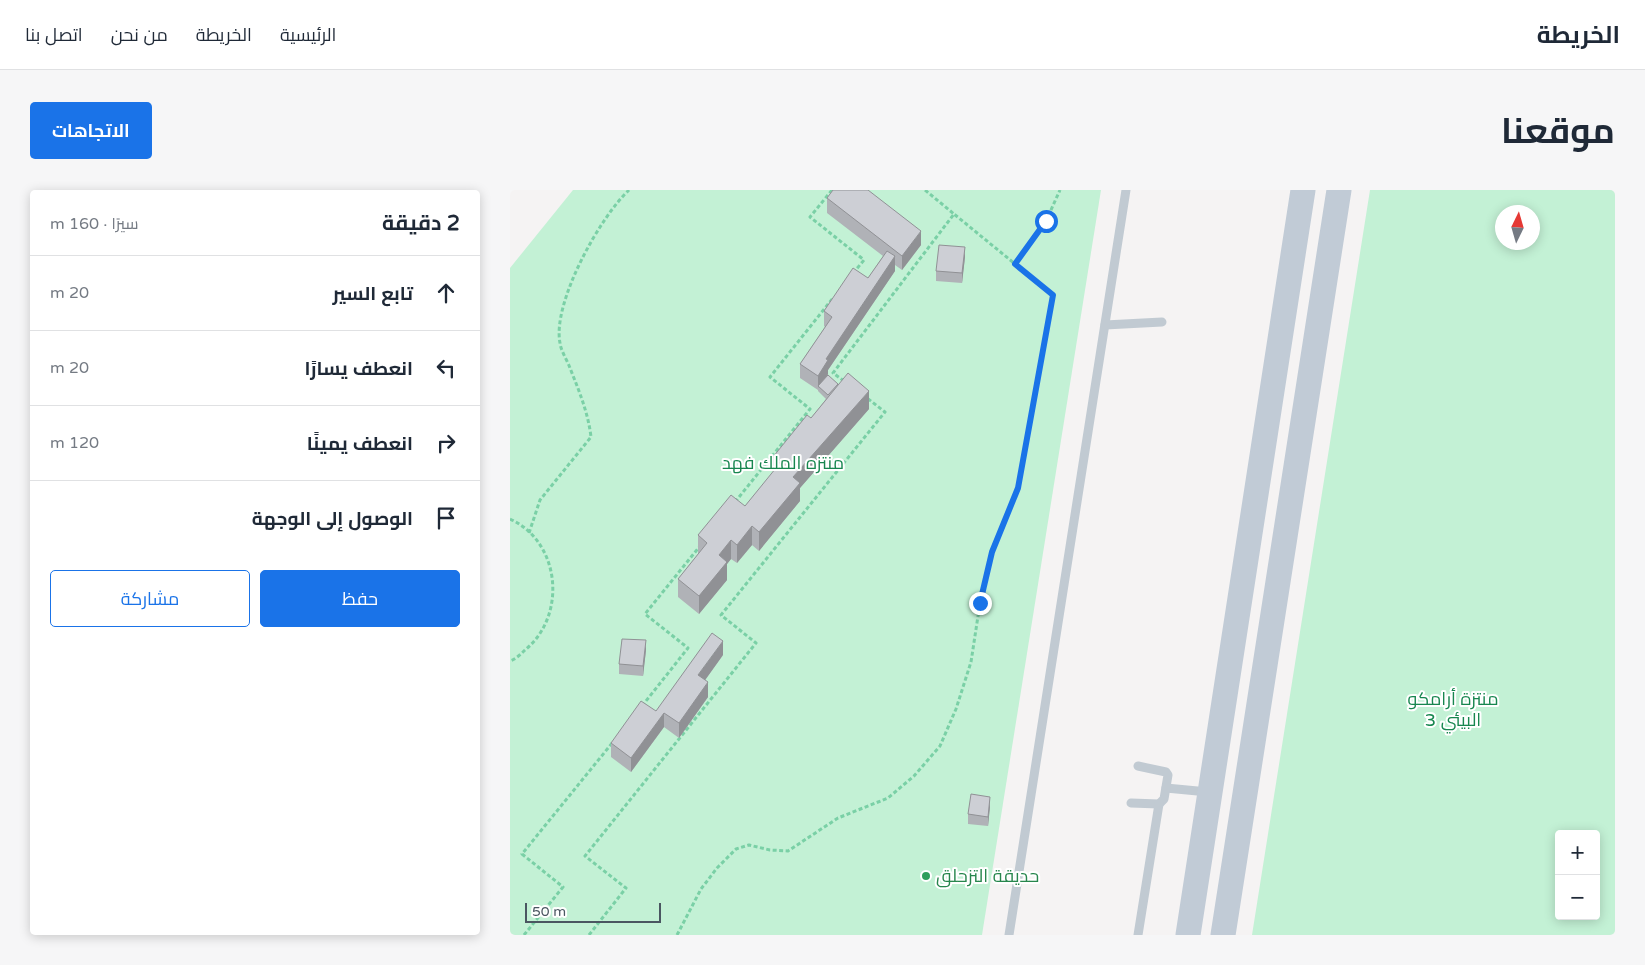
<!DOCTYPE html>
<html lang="ar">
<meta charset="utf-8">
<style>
body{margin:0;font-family:"Varela Round",Cairo,sans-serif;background:#f6f6f7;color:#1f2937;direction:rtl}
.controls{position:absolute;right:15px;bottom:15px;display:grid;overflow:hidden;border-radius:5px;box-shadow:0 2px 12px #0003}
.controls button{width:45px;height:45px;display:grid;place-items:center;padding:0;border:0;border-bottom:1px solid #e0e1e3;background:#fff;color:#1f2937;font:25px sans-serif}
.compass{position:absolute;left:985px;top:15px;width:45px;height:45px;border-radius:50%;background:#fff;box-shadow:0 2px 12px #0003;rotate:5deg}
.scale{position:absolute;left:15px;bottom:12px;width:136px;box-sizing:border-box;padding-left:5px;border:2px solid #4a5661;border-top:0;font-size:14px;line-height:18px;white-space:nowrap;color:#4a5661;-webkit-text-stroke:4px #fff;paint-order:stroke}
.stop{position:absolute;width:15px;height:15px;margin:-11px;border:4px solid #1a73e8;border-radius:50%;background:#fff}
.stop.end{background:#1a73e8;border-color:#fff;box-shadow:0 1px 5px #0008}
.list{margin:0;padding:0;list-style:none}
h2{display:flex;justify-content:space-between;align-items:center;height:65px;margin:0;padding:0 20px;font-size:21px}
h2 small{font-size:16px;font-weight:400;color:#747a83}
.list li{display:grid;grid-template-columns:32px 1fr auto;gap:15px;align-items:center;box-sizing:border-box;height:75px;padding:0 20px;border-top:1px solid #e0e1e3}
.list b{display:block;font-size:19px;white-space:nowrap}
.list em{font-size:16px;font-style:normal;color:#747a83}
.actions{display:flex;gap:10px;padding:15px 20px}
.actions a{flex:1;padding:11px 0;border:1px solid #1a73e8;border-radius:5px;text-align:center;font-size:18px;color:#1a73e8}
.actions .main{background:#1a73e8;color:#fff}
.icon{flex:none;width:28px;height:28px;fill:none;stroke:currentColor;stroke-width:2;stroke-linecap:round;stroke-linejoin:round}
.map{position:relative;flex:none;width:1105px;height:745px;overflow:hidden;direction:ltr;border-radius:5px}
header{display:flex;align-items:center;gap:30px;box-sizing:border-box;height:70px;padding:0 25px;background:#fff;border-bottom:1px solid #e0e1e3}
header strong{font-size:24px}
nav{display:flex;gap:28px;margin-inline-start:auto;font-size:18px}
.intro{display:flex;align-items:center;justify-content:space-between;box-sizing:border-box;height:120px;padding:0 30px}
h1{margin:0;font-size:35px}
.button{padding:12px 22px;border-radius:5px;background:#1a73e8;color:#fff;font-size:18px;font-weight:700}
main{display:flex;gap:30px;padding:0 30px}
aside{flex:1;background:#fff;border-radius:5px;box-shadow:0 2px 12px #0003}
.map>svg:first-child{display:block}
</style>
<header>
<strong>الخريطة</strong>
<nav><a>الرئيسية</a><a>الخريطة</a><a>من نحن</a><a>اتصل بنا</a></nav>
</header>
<div class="intro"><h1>موقعنا</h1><a class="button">الاتجاهات</a></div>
<main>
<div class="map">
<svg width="1105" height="745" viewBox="0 0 1105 745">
<rect width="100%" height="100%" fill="#f5f3f3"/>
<g fill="#c3f1d5" fill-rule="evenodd">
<polygon points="63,0 591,0 472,745 0,745 0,78"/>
<path d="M860,0H1105V745H742ZM1022,22V52H992V22ZM1049,644H1086V726H1049Z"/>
</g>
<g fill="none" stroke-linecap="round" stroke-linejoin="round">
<g stroke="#7ad0a6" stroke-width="3" stroke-dasharray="4 2.5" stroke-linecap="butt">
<polyline points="322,0 300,27 354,70 344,82"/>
<polyline points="505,74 536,31 550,0"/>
<polyline points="334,191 323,183 444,24 415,0"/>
<polyline points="225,312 300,219 260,187 323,108"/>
<path d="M0,329C51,352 57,426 15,460C11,464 6,469 0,471"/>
<path d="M19,343L30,310L81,247C78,222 69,201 60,178C57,170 51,161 50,153C42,113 90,27 119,0"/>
<polyline points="132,516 178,458 135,424 190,356"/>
<polyline points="14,745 53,697 12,664 103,552"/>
<polyline points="79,745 116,698 75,666 246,453 211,425 375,222 357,208"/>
<polyline points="167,745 191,699 207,678 226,659 239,655 260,660 278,661 328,628 378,608 404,586 430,556 446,519 461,472 470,413 482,362 508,298 543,105 444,24"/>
</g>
<g stroke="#c1cad2" stroke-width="9">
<polyline points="595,135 652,132"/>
<polyline points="656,598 698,602"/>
<polyline points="621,613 649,614 654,609 658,585 656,582 628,576"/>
<polyline points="499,745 616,0"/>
<polyline points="628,745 649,614"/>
</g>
<g stroke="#c1cbd6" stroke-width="25">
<polyline points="678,745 793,0"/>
<polyline points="713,745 829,0"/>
</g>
</g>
<g fill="#b0b2b7">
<polygon points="317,8 411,55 392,80 385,75 385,81 318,180 318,185 328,195 359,219 290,298 290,311 249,361 242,355 227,373 221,369 217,374 217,390 189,424 168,407 168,389 188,364 188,345 235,316 263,283 263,267 301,228 316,209 308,201 308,200 290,188 290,174 315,137 314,136 314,121 358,88 373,66 317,23"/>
<polygon points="455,67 452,93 426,91 426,81"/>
<polygon points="136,460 133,486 109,484 109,474"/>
<polygon points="213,465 195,490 198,507 169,548 154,537 121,582 101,567 101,553 146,521"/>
<polygon points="480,616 478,636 458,634 458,624"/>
</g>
<g fill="#909195">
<polygon points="411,41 411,55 392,80 392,66"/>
<polygon points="455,57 455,67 452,93 452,83"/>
<polygon points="385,66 385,81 318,180 318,184 309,198 308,196 308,186 316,169"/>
<polygon points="359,201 359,219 290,298 290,311 249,361 249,342 283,287"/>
<polygon points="242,336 242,355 227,373 227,355"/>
<polygon points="221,350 221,369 217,374 217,390 189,424 189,406 209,365"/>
<polygon points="136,450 136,460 133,486 133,476"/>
<polygon points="213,451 213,465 188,500 188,485"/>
<polygon points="198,492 198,507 169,548 169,533"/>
<polygon points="154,523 154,537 121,582 121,568"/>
<polygon points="480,607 480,616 478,636 478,627"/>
</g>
<g fill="#cdcfd5" stroke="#909195">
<polygon points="323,0 358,0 411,41 392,66 317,8"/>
<polygon points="429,55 455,57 452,83 426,81"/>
<polygon points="377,61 385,66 316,169 318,170 308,186 290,174 322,127 314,121 343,78 358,88"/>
<polygon points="338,183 359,201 283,287 290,293 249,342 242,336 227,355 221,350 209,365 217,372 189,406 168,389 197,353 188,345 221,305 235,316 270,273 263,267 297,225 301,228"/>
<polygon points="318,185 328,194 318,205 308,196"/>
<polygon points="202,443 213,451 188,485 198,492 169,533 154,523 121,568 101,553 131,511 146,521"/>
<polygon points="112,449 136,450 133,476 109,474"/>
<polygon points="461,604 480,607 478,627 458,624"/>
</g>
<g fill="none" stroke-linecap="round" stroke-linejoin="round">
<polyline stroke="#1a73e8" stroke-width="6" points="470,413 482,362 508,298 543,105 505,74 536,31"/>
</g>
<circle fill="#2e9e5b" stroke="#fff" stroke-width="2" cx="416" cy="686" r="5"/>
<g text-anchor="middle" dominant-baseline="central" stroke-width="4" stroke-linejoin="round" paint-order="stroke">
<g font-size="18" fill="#17864f" stroke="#fff">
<text x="273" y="273">منتزه الملك فهد</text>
<text x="943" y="509">منتزة أرامكو<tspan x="943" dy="21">البيئي 3</tspan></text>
</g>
<g font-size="18" fill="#27864d" stroke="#fff" text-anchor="start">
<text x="426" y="686">حديقة التزحلق</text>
</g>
</g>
</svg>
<div class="controls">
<button>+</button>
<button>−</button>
</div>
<svg class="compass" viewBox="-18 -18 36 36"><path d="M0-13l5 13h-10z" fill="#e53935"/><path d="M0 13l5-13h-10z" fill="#747a83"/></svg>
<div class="scale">50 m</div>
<div class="stop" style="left:536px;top:31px"></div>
<div class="stop end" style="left:470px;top:413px"></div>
</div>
<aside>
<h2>2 دقيقة<small>سيرًا · 160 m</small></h2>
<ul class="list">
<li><svg class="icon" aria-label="ahead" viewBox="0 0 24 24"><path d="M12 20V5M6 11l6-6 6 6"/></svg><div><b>تابع السير</b></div><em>20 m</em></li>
<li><svg class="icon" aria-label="left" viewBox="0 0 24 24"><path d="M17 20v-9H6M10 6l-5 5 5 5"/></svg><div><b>انعطف يسارًا</b></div><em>20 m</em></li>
<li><svg class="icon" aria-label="right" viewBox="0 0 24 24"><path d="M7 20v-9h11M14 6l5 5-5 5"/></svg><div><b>انعطف يمينًا</b></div><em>120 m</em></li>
<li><svg class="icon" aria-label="arrive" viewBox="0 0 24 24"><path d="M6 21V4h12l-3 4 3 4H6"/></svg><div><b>الوصول إلى الوجهة</b></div></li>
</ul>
<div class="actions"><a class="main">حفظ</a><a>مشاركة</a></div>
</aside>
</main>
